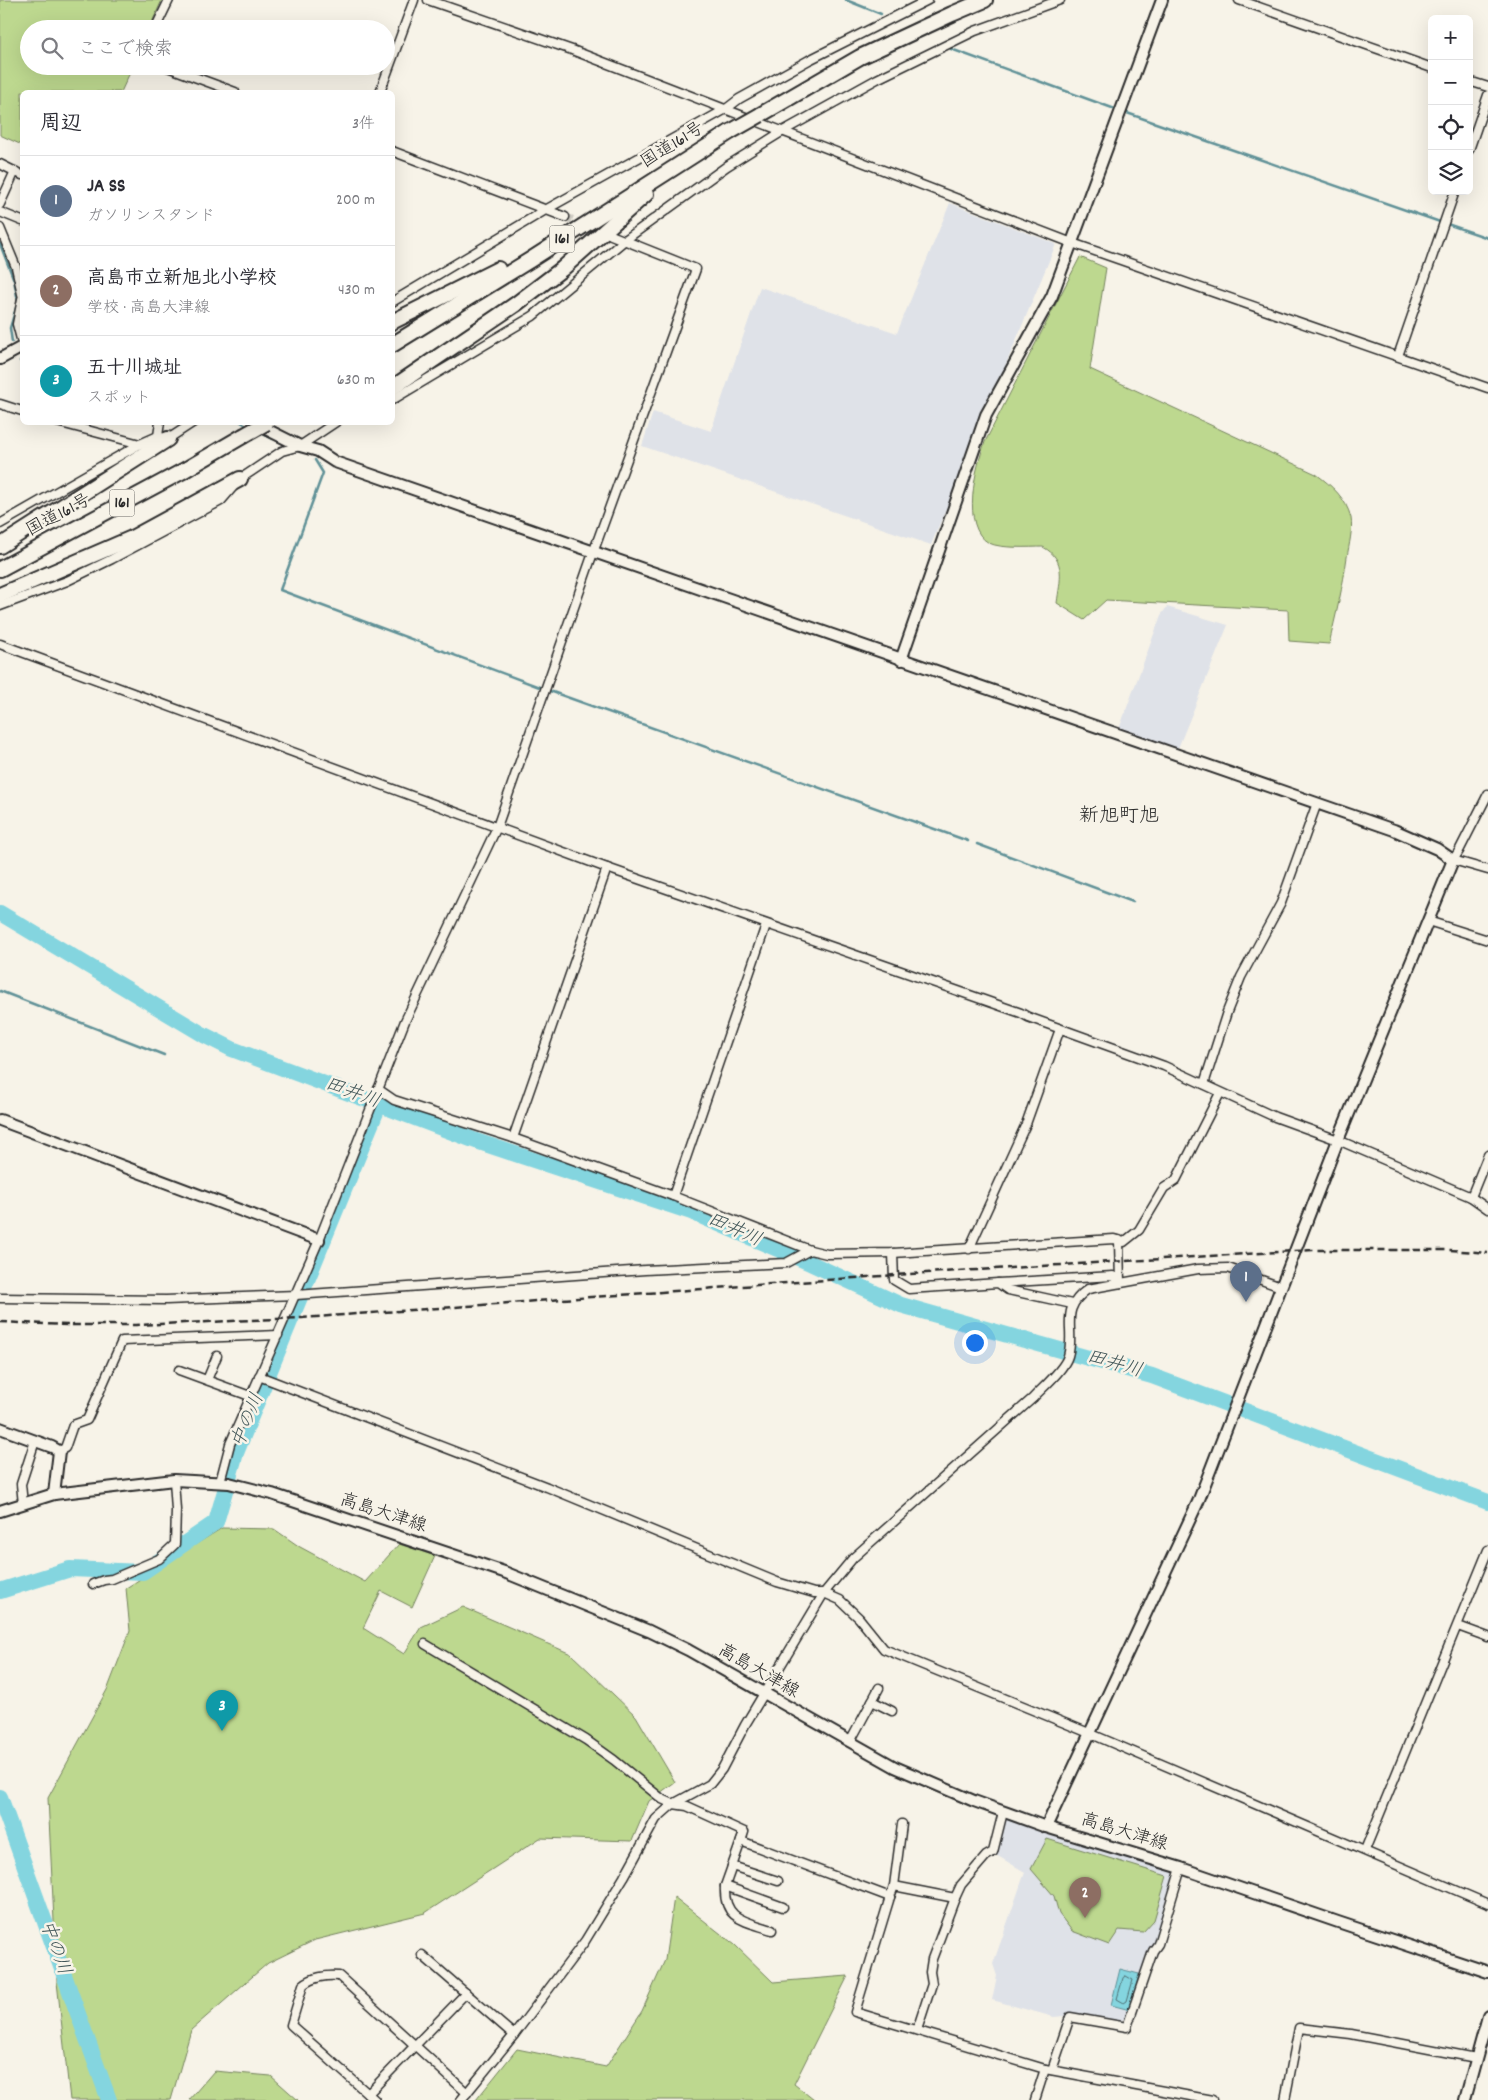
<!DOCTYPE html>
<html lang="ja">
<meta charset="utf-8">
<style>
body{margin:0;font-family:Dekko,"Klee One",sans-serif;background:#f7f7f7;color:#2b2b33}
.controls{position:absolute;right:15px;top:15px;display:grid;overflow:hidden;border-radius:8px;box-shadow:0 5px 20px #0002}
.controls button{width:45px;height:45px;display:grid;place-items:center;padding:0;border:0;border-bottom:1px solid #e1e1e2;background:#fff;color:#2b2b33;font:25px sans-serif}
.you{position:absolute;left:974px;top:1342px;width:18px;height:18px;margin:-12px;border:4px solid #fff;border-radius:50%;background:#1a73e8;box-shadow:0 0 0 8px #1a73e833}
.badge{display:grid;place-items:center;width:32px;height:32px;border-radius:50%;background:#2b2b2b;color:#fff;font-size:16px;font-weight:700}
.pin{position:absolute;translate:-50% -41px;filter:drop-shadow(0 1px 2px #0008)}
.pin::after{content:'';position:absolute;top:26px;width:18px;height:15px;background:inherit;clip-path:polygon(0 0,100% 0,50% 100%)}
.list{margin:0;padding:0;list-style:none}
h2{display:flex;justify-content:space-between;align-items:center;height:65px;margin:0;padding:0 20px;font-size:21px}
h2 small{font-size:16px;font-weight:400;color:#7c7c81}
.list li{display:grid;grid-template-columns:32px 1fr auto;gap:15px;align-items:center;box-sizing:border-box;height:90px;padding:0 20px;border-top:1px solid #e1e1e2}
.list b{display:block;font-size:19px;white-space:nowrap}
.list p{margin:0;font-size:16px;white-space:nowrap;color:#7c7c81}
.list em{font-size:16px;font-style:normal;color:#7c7c81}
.icon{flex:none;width:28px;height:28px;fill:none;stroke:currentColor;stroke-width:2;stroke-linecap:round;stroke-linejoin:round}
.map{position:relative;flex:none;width:1488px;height:2100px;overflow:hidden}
.search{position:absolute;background:#fff;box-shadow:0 5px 20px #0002;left:20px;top:20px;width:375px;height:55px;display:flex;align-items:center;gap:12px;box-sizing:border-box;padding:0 18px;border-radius:28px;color:#7c7c81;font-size:19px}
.panel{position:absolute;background:#fff;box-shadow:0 5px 20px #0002;left:20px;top:90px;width:375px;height:335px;border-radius:8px}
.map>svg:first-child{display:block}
</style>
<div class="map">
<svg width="1488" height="2100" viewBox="0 0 1488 2100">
<rect width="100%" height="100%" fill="#f7f3e8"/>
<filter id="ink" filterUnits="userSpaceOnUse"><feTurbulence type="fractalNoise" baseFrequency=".02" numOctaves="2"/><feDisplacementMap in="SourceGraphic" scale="10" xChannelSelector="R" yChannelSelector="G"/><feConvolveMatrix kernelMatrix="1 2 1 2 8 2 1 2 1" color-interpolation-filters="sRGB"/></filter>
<g filter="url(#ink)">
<g fill="#dfe2e8">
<polygon points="950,203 1056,244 931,545 642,446 653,412 711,431 760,287 897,333"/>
<polygon points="1167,607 1228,625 1178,748 1119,729 1161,615"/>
<polygon points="1006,1818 1173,1871 1174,1877 1153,1944 1130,2013 1124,2019 1119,2022 1068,2012 1064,2016 1054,2017 992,2000 997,1976 993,1964 1025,1872 996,1855"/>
</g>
<g fill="#bdd88f" stroke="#74825d">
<polygon points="0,0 162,0 149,29 29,29 29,66 133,66 121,92 22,92 22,145 0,135"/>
<path d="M1080,257L1106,268L1090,369L1316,474C1332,486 1346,498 1351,518C1353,529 1349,545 1347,557C1343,586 1336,615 1329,644L1289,641L1288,610L1106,600L1084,620L1057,603C1060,580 1067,560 1043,547C1030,547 1001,549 989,543C960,527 976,467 985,442Z"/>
<polygon points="222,1528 274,1529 300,1547 365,1582 399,1544 435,1556 412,1607 381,1591 363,1628 404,1654 421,1627 463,1607 571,1654 636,1716 675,1782 649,1801 632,1841 540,1838 425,1913 315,1940 268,1963 191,2030 171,2100 70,2100 57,1982 48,1798 108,1688 130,1631 126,1588"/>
<polygon points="1047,1839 1167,1876 1154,1920 1143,1932 1119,1930 1109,1945 1072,1931 1059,1914 1054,1896 1031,1869"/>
<polygon points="674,1897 735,1945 773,1982 848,1976 794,2084 814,2100 476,2100 517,2049 606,2067 642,2011 665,1960"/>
<polygon points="214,2071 271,2076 298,2100 189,2100"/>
</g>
<polygon fill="#84d5df" stroke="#609197" points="1120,1969 1139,1974 1130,2010 1111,2005"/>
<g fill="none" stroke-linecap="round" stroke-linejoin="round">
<polygon stroke="#4f6f73" stroke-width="1" points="1126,1976 1133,1980 1127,2001 1124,2003 1117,1999 1123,1978"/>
<g stroke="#609197" stroke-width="2.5">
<polyline points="846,0 881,14"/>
<polyline points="951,49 1115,109"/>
<polyline points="1127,113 1440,222"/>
<polyline points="1447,224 1488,238"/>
<polyline points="0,244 14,280 18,301 10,328 12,342"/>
<polyline points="20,361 22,361"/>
<polyline points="241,422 250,427"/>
<polyline points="259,432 273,439"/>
<polyline points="315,460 323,473 280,590 542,688"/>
<polyline points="547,690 968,841"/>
<polyline points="977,844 1133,902"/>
<polyline points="0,991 164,1055"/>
</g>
<g stroke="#84d5df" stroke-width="16">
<polyline points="0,913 204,1035 232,1049 476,1141 691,1212 810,1263 901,1305 1152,1376 1488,1502"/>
<polyline points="0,1591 70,1569 143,1572 216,1522 236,1453 379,1105"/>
<polyline points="0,1797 109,2100"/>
</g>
<polyline stroke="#cecbc2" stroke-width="8" stroke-dasharray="8 4" stroke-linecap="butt" points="565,217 605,232"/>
<g stroke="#2b2b2b" stroke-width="11">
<g id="street">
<polyline points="428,0 572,50 1072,243 1488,388"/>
<polyline points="1239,0 1432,68"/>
<polyline points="155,29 169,0"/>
<polyline points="165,66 235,92"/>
<polyline points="1469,81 1488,87"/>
<polyline points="380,92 414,0"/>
<polyline points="1469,150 1488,95"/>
<polyline points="392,151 565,217"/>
<polyline points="0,164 22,175"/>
<polyline points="0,204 15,171"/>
<polyline points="0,212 22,221"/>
<polyline points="0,228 16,267 22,294"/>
<polyline points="22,299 17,324 22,343"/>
<polyline points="392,302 547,209 726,109 739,99 809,60 928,0"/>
<polyline points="1398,356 1455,191"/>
<polyline points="392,400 533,316 625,240 727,166 783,131 877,79 975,31 1060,0"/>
<polyline points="0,404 22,411"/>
<polyline points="57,422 140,444"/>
<polyline points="158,436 160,422"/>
<polyline points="0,524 140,444 158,436 168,439 194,422"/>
<polyline points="0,606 67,581 112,559 221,501 240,479 282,451 300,446 336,422"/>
<polyline points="0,644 607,868 1021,1013 1028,1017 1164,1066 1275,1117 1338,1140 1471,1197 1488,1209"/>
<polyline points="1488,794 1459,851 1453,860 1488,870"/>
<polyline points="1428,921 1488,940"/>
<polyline points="1204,1084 1227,1012 1241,977 1281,903 1317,803"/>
<polyline points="378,1089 394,1100 513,1138 673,1196 810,1250 827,1254 893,1253 1114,1239 1124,1242 1139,1230 1164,1188 1176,1180 1220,1093"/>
<polyline points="513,1138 607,868"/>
<polyline points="673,1196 766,925"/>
<polyline points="1471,1197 1488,1155"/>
<polyline points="1119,1240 1120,1283"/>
<polyline points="969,1249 1026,1124 1060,1029"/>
<polyline points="893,1253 894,1280 909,1289 998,1283 1008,1290 1072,1304"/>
<polyline points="998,1283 1113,1276 1120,1283"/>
<polyline points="0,1298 166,1300 296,1295 645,1270 786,1263 810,1250"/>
<polyline points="179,1370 250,1396"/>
<polyline points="259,1376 547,1487 777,1582 814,1593 824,1593 840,1600 859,1618 884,1649 1089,1733 1488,1904"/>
<polyline points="207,1380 217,1356"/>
<polyline points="59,1451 65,1448 73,1425 87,1420 122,1341 278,1335"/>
<polyline points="220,1482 230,1444 319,1240 405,1021 497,827 593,553 696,269 611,235"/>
<polyline points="23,1504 21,1484 35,1441"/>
<polyline points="93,1584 104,1580 112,1579 159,1559 175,1544 176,1510 174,1480"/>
<polyline points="1458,1626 1488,1637"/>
<polyline points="425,1644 586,1740 614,1760 662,1799 673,1804 687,1806 744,1832 741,1841 890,1897 855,2012 1045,2069 1212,2100"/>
<polyline points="872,1701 892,1711"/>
<polyline points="850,1742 879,1688"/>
<path d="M741,1841L725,1886C723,1920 745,1921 772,1930"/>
<polyline points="1365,1850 1488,1550"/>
<polyline points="732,1866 778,1881"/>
<polyline points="725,1886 783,1907"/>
<polyline points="894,1886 955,1898"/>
<polyline points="890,1897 894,1886 902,1824"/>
<polyline points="422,1955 514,2035"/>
<polyline points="917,2030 932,1984 930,1972 932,1959 955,1898 961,1885 986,1856 993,1852 1003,1812"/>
<polyline points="1052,2070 1070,2017 1127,2027 1153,1951 1158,1944 1181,1868"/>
<polyline points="368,2094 466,1993"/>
<path d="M375,2100L291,2025L303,1985C312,1977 327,1975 339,1976L467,2093"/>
<path d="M461,2100L514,2035L585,1941L624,1877L656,1819L673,1804L710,1784L722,1769L745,1725L824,1593L853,1558L1033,1398C1042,1388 1064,1370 1068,1356C1076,1329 1058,1310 1088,1289L1198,1269L1228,1268L1281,1287"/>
<polyline points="1035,2100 1045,2069"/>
<polyline points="1285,2100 1299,2028 1351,2034 1476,2058"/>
</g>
</g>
<g stroke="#2b2b2b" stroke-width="14">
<g id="secondary">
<polyline points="0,359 22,347"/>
<polyline points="256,424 300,446 318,451 335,462 1394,830 1437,849 1453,860 1338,1140 1198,1502 1046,1827"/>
<polyline points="901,660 986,415 1052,296 1162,0"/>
<polyline points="0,1120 319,1240"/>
<polyline points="0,1428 52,1447 59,1451 54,1494"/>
<polyline points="0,1511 54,1494 174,1480 229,1483 272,1494 504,1572 649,1631 688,1650 895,1767 974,1801 1046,1827 1181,1868 1338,1922 1488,1972"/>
<polyline points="1465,2100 1488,2016"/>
</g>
</g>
<g stroke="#2b2b2b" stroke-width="18">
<g id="highway">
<polyline points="760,115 860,57 952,14 985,0"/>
<polyline points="392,322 498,269"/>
<polyline points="392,345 530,260 730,132"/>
<polyline points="392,388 516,304 562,269 646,194"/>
<polyline points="0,546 168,439"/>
<polyline points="0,569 183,471 243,436"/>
<polyline points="0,595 132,538 240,479"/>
</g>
</g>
<use href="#street" stroke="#f7f3e8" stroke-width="8"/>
<use href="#secondary" stroke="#f7f3e8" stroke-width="10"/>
<use href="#highway" stroke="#f7f3e8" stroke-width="14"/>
<polyline stroke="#2b2b2b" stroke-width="2.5" stroke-dasharray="8 4" stroke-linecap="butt" points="0,1322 67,1325 136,1325 302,1318 909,1274 1312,1250 1450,1250 1488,1253"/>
<g stroke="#2b2b2b" stroke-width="18" stroke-linecap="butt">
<g id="highway-bridge">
<polyline points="730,132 760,115"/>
<polyline points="243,436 266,423"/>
</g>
</g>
<use href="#highway-bridge" stroke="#f7f3e8" stroke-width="14"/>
</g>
</g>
<g text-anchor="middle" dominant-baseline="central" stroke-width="5" stroke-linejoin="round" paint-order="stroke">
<g fill="#f7f3e8" stroke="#686764" stroke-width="1">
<rect x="549.5" y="225.5" width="25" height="27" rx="4"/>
<rect x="109.5" y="489.5" width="25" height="27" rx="4"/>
</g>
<g font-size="16" font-weight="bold" fill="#2b2b2b">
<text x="562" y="239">161</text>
<text x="122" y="503">161</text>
</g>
<g font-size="18" fill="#2b2b2b" stroke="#f7f3e8">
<text transform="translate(673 146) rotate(-32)">国道161号</text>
<text transform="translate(59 516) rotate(-28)">国道161号</text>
<text transform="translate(383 1514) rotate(18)">高島大津線</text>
<text transform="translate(758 1672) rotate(30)">高島大津線</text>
<text transform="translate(1124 1833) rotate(17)">高島大津線</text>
</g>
<g font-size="19" font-style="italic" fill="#415658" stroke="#f7f3e8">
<text transform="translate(352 1094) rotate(20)">田井川</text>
<text transform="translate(734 1231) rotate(24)">田井川</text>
<text transform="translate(1114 1365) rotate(16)">田井川</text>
<text transform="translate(249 1421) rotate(-68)">中の川</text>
<text transform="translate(54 1948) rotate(70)">中の川</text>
</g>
<g font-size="20" fill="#2b2b2b" stroke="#f7f3e8">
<text x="1119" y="817">新旭町旭</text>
</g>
</g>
</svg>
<div class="controls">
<button>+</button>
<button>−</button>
<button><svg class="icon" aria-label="locate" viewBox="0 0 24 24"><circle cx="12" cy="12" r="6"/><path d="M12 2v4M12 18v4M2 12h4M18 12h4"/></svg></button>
<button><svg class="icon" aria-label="layers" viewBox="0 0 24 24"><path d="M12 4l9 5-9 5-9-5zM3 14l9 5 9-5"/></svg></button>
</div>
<div class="you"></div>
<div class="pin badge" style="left:1246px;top:1302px;background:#5c6f8a">1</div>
<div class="pin badge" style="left:1085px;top:1918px;background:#8d6e63">2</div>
<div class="pin badge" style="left:222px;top:1731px;background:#0f9aa8">3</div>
<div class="search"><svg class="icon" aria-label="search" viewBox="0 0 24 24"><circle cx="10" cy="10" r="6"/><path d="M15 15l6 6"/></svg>ここで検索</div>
<section class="panel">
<h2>周辺<small>3件</small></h2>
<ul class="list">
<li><span class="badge" style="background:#5c6f8a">1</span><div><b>JA SS</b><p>ガソリンスタンド</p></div><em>200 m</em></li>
<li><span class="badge" style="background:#8d6e63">2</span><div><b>高島市立新旭北小学校</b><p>学校 · 高島大津線</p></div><em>430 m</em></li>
<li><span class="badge" style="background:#0f9aa8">3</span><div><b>五十川城址</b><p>スポット</p></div><em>630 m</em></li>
</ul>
</section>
</div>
